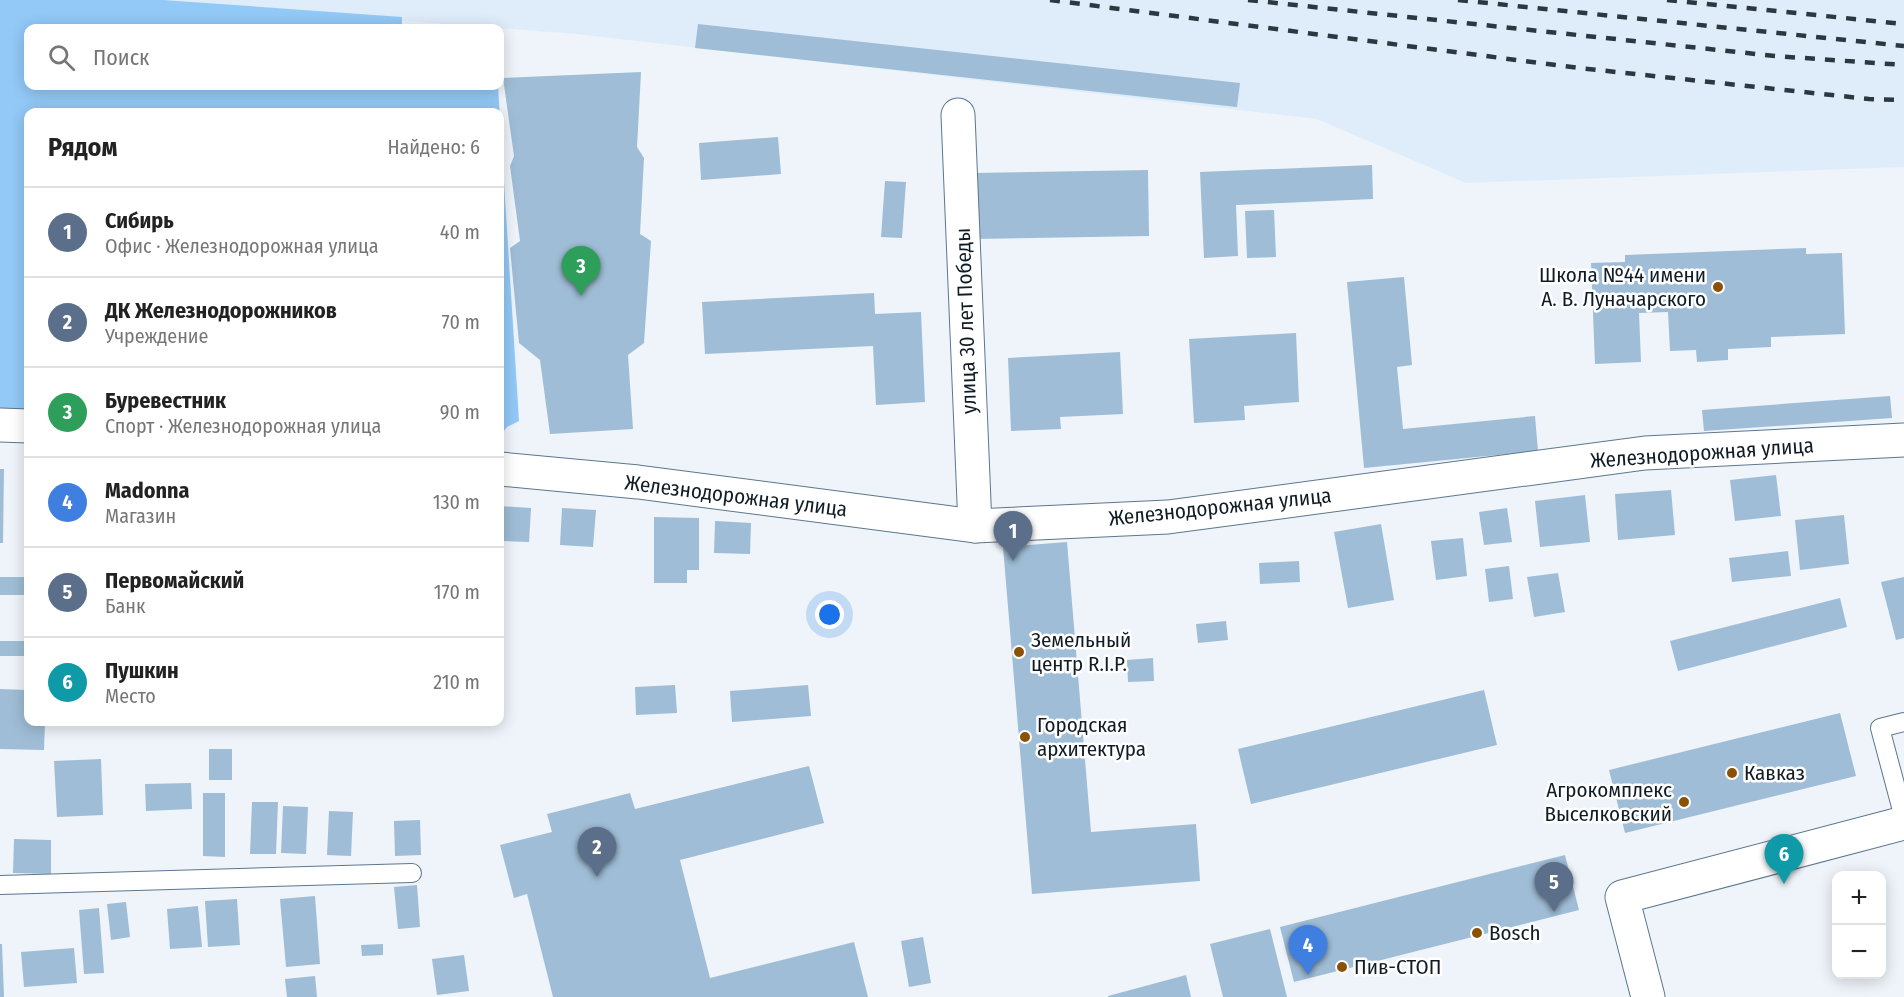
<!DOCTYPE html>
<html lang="ru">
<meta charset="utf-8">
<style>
body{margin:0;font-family:"Fira Sans Condensed",sans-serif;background:#f2f2f2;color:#222}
.controls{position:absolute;right:18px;bottom:18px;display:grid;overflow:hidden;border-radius:12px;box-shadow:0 3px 15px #0003}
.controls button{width:54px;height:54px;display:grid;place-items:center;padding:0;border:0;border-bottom:2px solid #e0e0e0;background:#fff;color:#222;font:30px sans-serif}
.you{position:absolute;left:830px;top:615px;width:21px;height:21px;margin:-15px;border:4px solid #fff;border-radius:50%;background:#1a73e8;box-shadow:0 0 0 9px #1a73e833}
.badge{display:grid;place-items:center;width:39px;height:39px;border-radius:50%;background:#1a73e8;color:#fff;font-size:20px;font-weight:700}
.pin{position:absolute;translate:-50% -50px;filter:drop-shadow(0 2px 3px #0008)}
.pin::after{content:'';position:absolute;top:32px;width:21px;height:18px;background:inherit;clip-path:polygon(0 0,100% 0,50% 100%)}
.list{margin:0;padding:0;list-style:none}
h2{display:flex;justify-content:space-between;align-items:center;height:78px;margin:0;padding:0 24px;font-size:26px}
h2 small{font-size:20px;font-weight:400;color:#767676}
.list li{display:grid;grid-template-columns:39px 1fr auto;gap:18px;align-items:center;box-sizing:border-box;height:90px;padding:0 24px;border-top:2px solid #e0e0e0}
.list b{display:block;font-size:22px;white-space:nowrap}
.list p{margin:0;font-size:20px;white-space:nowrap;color:#767676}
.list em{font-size:20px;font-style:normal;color:#767676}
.icon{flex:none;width:33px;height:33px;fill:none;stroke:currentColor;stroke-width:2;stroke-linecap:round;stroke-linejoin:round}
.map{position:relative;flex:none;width:1904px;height:997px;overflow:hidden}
.search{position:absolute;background:#fff;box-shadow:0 3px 15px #0003;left:24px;top:24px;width:480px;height:66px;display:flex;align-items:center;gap:15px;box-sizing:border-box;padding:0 21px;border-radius:12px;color:#767676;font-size:22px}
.panel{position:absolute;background:#fff;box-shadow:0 3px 15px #0003;left:24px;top:108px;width:480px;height:618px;border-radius:12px}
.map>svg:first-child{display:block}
</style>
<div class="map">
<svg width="1904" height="997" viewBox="0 0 1904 997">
<rect width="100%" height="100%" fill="#eef4f9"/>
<polygon fill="#dfedfa" points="134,0 1904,0 1904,167 1466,183 1317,119 576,34"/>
<polygon fill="#92c9f7" points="0,0 163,0 402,17 402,26 435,28 28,28 28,86 498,86 519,421 507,427 500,436 500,112 28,112 28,412 0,410"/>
<g fill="#9fbdd6">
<polygon points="698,24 1240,83 1237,107 695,48"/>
<polygon points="641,72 637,147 644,158 640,234 651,241 644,343 628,355 633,429 550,434 540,360 519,343 510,248 520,241 510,166 514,156 503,78"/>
<polygon points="778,137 781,174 701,180 699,143"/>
<polygon points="1372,165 1373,199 1236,205 1238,256 1204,258 1200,172"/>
<polygon points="1148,170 1149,236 975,239 974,173"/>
<polygon points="885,181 906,182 902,238 881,237"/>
<polygon points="1274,210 1276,257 1247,258 1245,211"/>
<polygon points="1806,248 1806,254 1842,253 1845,334 1771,337 1771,347 1728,349 1728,360 1697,362 1696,350 1670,351 1668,312 1639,313 1641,362 1595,364 1591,263 1625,262 1625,255"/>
<polygon points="1404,277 1412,365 1397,367 1403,429 1535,416 1538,451 1364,468 1347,282"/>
<polygon points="874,293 875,314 921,312 925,402 876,405 873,346 705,354 702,302"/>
<polygon points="1296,333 1299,402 1244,406 1245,420 1194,423 1189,339"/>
<polygon points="1120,352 1123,414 1060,417 1061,429 1011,431 1008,358"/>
<polygon points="1890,396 1892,418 1704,431 1702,410"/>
<polygon points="0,469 4,469 3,543 0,543"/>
<polygon points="1776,475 1781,516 1735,521 1730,480"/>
<polygon points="1671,490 1675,535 1618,540 1615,494"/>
<polygon points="1585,495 1590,542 1540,547 1535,501"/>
<polygon points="500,506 531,508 529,542 500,541"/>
<polygon points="562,508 596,510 593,547 560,545"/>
<polygon points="1507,508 1512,542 1484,545 1479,512"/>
<polygon points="1844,515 1849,564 1800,570 1795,520"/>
<polygon points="654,517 699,518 699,570 687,570 687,583 654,583"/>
<polygon points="715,521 751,523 750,554 714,553"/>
<polygon points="1381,524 1394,600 1348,608 1334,532"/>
<polygon points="1463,538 1467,576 1436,580 1431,541"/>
<polygon points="1067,542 1091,832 1196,824 1200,881 1032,894 1003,547"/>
<polygon points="1788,551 1791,576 1732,582 1729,558"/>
<polygon points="1299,561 1300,582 1260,584 1259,563"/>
<polygon points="1509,566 1513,599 1489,602 1485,569"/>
<polygon points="1558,573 1565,612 1534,617 1527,577"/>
<rect x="0" y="577" width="28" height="18"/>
<polygon points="1904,577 1904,638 1896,640 1881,582"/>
<polygon points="1840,598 1847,627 1678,671 1670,641"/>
<polygon points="1226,621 1228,640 1198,643 1196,624"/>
<rect x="0" y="641" width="28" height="15"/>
<polygon points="1153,658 1154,681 1128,682 1127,660"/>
<polygon points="675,685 677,713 636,715 635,687"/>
<polygon points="808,685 811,716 732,722 730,691"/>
<polygon points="0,689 28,690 28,722 45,722 44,750 0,749"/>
<polygon points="1484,690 1497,745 1251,804 1238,749"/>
<polygon points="1840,713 1856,776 1625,833 1609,770"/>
<rect x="209" y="749" width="23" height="31"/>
<polygon points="101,759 103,815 57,817 54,761"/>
<polygon points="809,766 824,823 680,860 710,978 854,942 868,997 553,997 527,894 514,898 500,845 552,832 547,814 630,793 635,809"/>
<polygon points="191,783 192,809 146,811 145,784"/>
<polygon points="203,793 225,793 225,857 203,856"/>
<polygon points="252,802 278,802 276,854 250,854"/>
<polygon points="283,806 308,807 306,854 281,853"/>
<polygon points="329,811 353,812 351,856 327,855"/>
<polygon points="420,820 421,855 395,856 394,821"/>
<polygon points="14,839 51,840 51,874 13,873"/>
<polygon points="1565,855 1579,910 1294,982 1280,927"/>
<polygon points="417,885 420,927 398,929 394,887"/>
<polygon points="315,896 320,964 286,967 280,899"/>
<polygon points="237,899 240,945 208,947 205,901"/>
<polygon points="126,902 130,937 111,940 107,904"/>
<polygon points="198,906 202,947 170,949 167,909"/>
<polygon points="99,908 104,973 84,974 79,910"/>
<polygon points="1270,929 1287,997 1223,997 1210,944"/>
<polygon points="923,937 931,983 909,987 901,941"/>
<polygon points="0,944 2,944 4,997 0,997"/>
<polygon points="383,944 383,955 362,956 361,945"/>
<polygon points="74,948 77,983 24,987 21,952"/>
<polygon points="464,955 469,991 437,995 432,959"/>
<polygon points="1186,975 1191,997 1108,997 1108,996"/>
<polygon points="315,976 317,997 287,997 285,979"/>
</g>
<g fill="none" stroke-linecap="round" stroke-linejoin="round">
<g stroke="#5b778f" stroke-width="20">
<g id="service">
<polyline points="1904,722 1880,728 1904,818"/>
<polyline points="0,885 412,873"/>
</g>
</g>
<g stroke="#5b778f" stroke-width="35">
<g id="minor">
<polyline points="958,115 975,526"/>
<polyline points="0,425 28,426"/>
<polyline points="500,469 638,482 975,526 1168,517 1645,453 1904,440"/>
<polyline points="1648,997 1622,897 1904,823"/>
</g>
</g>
<use href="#service" stroke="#fff" stroke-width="18"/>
<use href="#minor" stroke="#fff" stroke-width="33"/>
<g stroke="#2c3840" stroke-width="4.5" stroke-dasharray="10 10" stroke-linecap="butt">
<polyline points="1050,0 1579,68 1869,99 1904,100"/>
<polyline points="1248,0 1775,56 1904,65"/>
<polyline points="1458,0 1904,46"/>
<polyline points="1667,0 1904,24"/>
</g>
</g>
<g fill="#8a5107" stroke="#fff" stroke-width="2">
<circle cx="1718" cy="287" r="6"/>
<circle cx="1019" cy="652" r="6"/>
<circle cx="1025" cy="737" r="6"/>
<circle cx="1732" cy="773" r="6"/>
<circle cx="1684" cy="802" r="6"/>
<circle cx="1477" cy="933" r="6"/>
<circle cx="1342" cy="967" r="6"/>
</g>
<g text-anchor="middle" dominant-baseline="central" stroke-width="5" stroke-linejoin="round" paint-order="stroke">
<g font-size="21" fill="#101c25" stroke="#fff" text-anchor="start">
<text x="1706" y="275" text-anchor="end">Школа №44 имени<tspan x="1706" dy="24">А. В. Луначарского</tspan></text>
<text x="1031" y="640">Земельный<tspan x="1031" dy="24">центр R.I.P.</tspan></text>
<text x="1037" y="725">Городская<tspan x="1037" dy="24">архитектура</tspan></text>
<text x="1744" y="773">Кавказ</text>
<text x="1672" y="790" text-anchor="end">Агрокомплекс<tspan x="1672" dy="24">Выселковский</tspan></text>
<text x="1489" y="933">Bosch</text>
<text x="1354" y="967">Пив-СТОП</text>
</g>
<g font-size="21" fill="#101c25" stroke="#fff">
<text transform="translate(966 321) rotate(-92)">улица 30 лет Победы</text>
<text transform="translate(1702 453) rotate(-4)">Железнодорожная улица</text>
<text transform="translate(736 496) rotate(7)">Железнодорожная улица</text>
<text transform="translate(1220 507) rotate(-6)">Железнодорожная улица</text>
</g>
</g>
</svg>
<div class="controls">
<button>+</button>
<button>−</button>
</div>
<div class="you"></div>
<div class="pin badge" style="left:1013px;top:561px;background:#5c6f8a">1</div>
<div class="pin badge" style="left:597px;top:877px;background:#5c6f8a">2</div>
<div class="pin badge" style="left:581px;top:296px;background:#2e9e5b">3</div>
<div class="pin badge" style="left:1308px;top:975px;background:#3f7fe0">4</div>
<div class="pin badge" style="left:1554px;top:912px;background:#5c6f8a">5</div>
<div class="pin badge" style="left:1784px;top:884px;background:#0f9aa8">6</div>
<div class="search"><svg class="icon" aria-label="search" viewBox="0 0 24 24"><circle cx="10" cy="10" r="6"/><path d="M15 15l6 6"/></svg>Поиск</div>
<section class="panel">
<h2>Рядом<small>Найдено: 6</small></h2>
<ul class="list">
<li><span class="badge" style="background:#5c6f8a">1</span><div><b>Сибирь</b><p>Офис · Железнодорожная улица</p></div><em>40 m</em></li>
<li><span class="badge" style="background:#5c6f8a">2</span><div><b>ДК Железнодорожников</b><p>Учреждение</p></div><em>70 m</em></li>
<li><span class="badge" style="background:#2e9e5b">3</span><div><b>Буревестник</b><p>Спорт · Железнодорожная улица</p></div><em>90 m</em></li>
<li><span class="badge" style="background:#3f7fe0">4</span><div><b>Madonna</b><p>Магазин</p></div><em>130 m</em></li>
<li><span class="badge" style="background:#5c6f8a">5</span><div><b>Первомайский</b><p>Банк</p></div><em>170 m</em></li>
<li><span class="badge" style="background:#0f9aa8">6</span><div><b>Пушкин</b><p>Место</p></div><em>210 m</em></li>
</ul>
</section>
</div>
